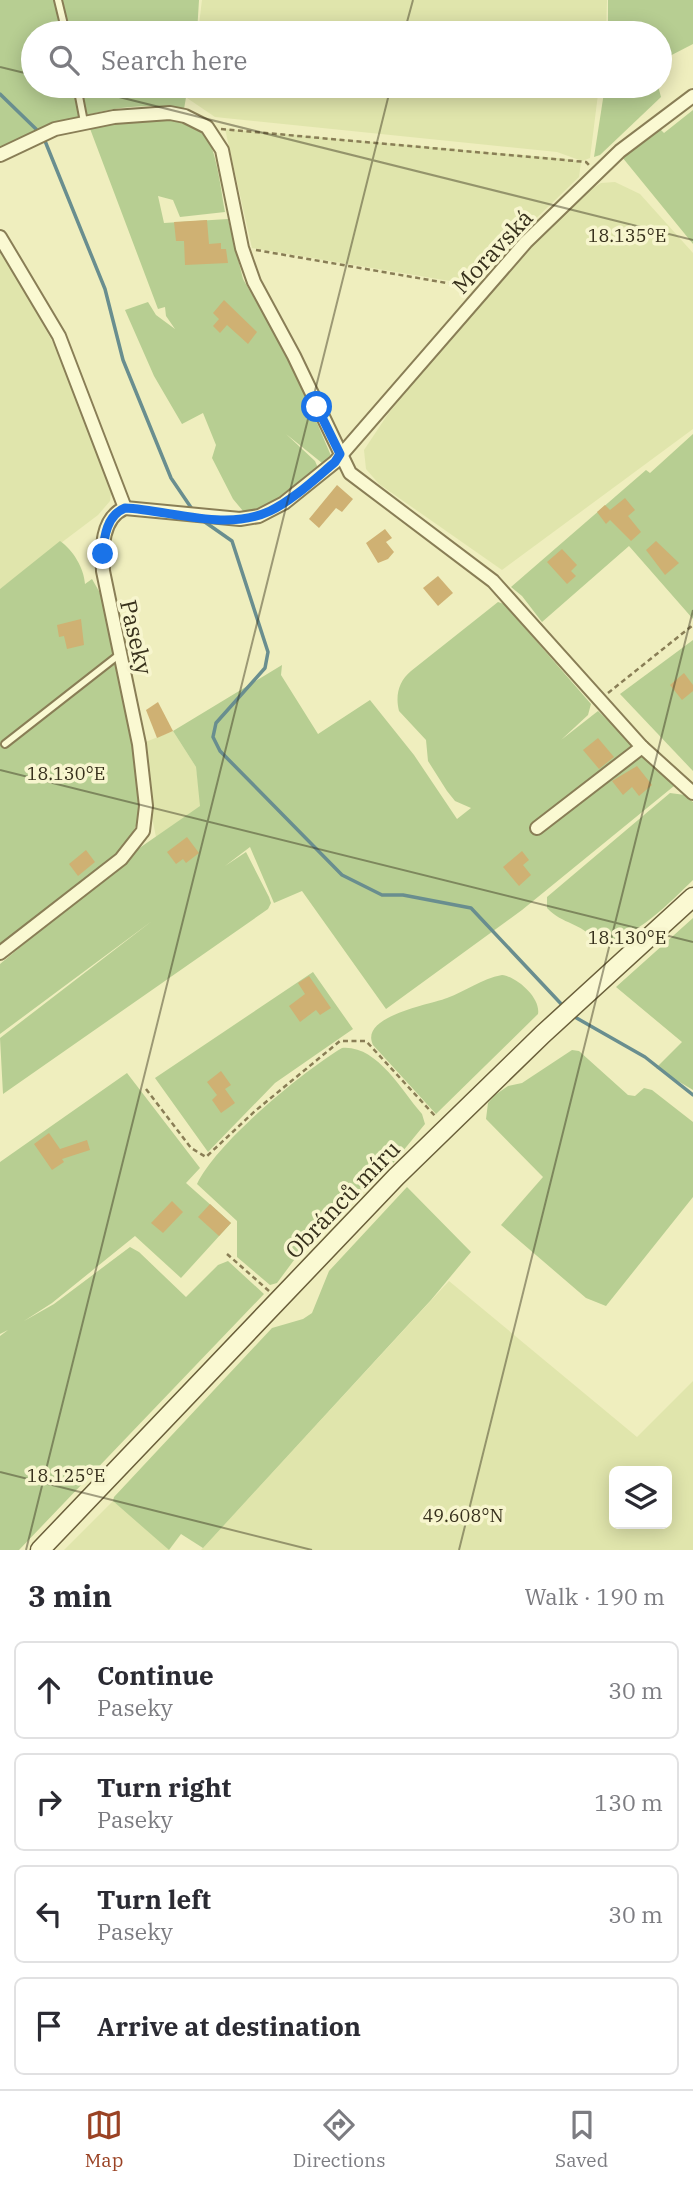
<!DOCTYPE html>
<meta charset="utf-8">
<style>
body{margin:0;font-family:"IBM Plex Serif",serif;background:#f2f2f3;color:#2b2b33}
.controls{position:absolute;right:21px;bottom:21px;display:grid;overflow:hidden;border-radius:10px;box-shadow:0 4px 18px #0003}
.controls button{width:63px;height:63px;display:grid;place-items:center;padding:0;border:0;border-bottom:2px solid #e1e1e2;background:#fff;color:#2b2b33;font:35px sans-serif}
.stop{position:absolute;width:21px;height:21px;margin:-16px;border:5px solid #1a73e8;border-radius:50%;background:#fff}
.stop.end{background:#1a73e8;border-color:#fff;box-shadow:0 2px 7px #0008}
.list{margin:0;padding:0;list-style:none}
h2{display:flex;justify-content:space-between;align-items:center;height:91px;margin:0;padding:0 28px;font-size:30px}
h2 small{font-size:23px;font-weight:400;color:#7c7c81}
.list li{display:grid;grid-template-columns:46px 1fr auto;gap:21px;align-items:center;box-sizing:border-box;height:98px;margin:0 14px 14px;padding:0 14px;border:2px solid #e1e1e2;border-radius:10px}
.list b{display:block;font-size:26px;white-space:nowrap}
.list p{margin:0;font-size:23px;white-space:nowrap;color:#7c7c81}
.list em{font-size:23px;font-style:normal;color:#7c7c81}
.icon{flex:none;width:38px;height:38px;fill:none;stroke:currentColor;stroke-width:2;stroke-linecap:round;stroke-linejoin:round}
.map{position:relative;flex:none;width:693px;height:1550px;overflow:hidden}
.search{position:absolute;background:#fff;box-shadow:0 4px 18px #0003;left:21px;right:21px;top:21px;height:77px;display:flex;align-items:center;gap:18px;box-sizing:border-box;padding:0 24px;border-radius:38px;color:#7c7c81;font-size:26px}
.sheet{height:539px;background:#fff}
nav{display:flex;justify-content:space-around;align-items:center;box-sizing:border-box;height:98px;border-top:2px solid #e1e1e2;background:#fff;font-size:19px;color:#7c7c81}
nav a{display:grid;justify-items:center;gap:4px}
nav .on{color:#9a4224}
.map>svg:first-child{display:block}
</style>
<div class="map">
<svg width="693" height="1550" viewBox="0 0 693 1550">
<rect width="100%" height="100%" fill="#efeebe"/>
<g fill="#e0e5ac" fill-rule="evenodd">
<polygon points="202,0 607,0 606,33 198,33"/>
<polygon points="190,86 599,86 590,158 582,161 557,152 215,117 187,98"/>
<polygon points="225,129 568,159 581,162 579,177 468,284 252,248"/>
<polygon points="615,182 640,194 693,253 693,429 502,570 379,484 366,469 364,450 388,414 513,263 588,191 601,183"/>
<polygon points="0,246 69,372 111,493 110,501 98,515 0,589"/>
<polygon points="173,731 196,767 201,806 156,837 148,797 143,743"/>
<path d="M449,1281L637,1437L693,1381V1550H201ZM614,1471H667V1524H614Z"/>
<polygon points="113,1501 128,1513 169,1550 64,1550"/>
</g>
<g fill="#b7ce92">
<path d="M0,0H199L197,33H33V86H188L184,109C121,97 56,122 0,148Z"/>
<polygon points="608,0 693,0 693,44 660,61 660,33 608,33"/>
<polygon points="605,86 658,86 661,97 600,155 594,157"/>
<polygon points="693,110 693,244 622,157 660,129 664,133"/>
<path d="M172,117C180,120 191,123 199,127C216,138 221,192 225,212L180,217L173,200L158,196L164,223L228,219L243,279L290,360L332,458L322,463L286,434L315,461L318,468C296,486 274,512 243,511L233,499L212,458L216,445L203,413L182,424L154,376L125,310L148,302L156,315L175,329L166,316L165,307L158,309L89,126L139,118Z"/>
<polygon points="693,434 693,619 629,546 542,622 522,596 511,587 646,470 650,473"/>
<path d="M60,541C73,550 84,568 85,584L92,579L100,593L133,736L141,804L138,822L123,851L0,948V589Z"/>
<path d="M498,602L504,604L591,704L588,715L561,740L598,711L633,744L594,779L639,752L674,786L522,910L386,1009L302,891L274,903L250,847L225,866L246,852L269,897L271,903L268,909L3,1094L0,1038L152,921L0,1034V964L138,849L200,806L196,767L173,731L282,665L281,675L318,734L370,700L414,755L457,819L471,808L455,801L447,791L428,761L426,740L399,711C395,695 399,681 411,671Z"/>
<polygon points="693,640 693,771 620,694"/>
<path d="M670,793L685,795L693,802V880C671,901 628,947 595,941C581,922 563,925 547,908V897Z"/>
<polygon points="693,918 693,1090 656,1068 682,1042 616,987"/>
<polygon points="313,972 353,1029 275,1083 208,1152 155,1078"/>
<path d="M502,975C517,977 541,998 538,1014L436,1114L373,1045C359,1016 429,1005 447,998C466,991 481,979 502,975Z"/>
<path d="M342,1048C377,1045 401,1090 422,1114L425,1124L389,1168L337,1210L323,1231L300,1252L277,1283L270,1285L237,1257V1221L197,1184C217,1142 302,1072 342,1048Z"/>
<polygon points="572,1050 579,1051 628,1095 635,1096 644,1088 652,1090 693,1122 693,1197 606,1306 586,1298 501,1225 543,1177 486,1119 488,1103 495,1095 508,1086 522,1083"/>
<polygon points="127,1073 200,1168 186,1183 231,1223 181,1278 135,1236 52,1303 24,1321 54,1304 130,1247 139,1252 186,1297 218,1265 228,1261 264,1294 19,1550 0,1550 0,1336 8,1330 0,1334 0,1162"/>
<polygon points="407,1187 471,1252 431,1300 203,1548 181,1534 169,1550 113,1501 114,1497 272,1328 303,1319 312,1313 329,1271"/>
</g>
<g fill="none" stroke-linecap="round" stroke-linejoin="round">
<g stroke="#698e8f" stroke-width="3.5">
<polyline points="0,94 36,129"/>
<polyline points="45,141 105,289 123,360 171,478 192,509"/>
<polyline points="202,520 232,541 268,652 265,668 216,723 213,737 220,751 342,875 382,895 403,895 471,908 565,1008"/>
<polyline points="573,1016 645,1057 693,1095"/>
</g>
</g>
<g fill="#cfb173">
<polygon points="207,220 209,244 221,243 221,249 226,249 228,263 185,265 184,241 176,241 174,222"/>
<polygon points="224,300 257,332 248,344 227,325 220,333 213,326 219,319 213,313"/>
<polygon points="337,485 353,499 342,512 336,508 319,528 309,519"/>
<polygon points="625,498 635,510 628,516 641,532 631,541 610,520 606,524 597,512 605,505 610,510"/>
<polygon points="385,529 392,538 386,542 394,552 388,559 378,563 366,543"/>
<polygon points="656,541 679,563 665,575 646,550"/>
<polygon points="562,549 577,565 571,571 576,576 567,584 547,562"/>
<polygon points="438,576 453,593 438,606 423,588"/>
<polygon points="81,619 84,645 67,649 64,636 59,637 57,625"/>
<polygon points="684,673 693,685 693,691 682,700 670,685"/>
<polygon points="158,702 173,731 157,738 146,710"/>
<polygon points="598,738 614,757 599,769 583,750"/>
<polygon points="637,766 652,785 639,796 632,787 623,795 612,781"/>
<polygon points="187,837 199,853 186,863 183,859 176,864 167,852"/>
<polygon points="86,850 95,862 78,876 69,864"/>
<polygon points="522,851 529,860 523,865 531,875 519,886 503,867"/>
<polygon points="309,976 331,1008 320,1015 316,1010 300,1022 289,1006 305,994 298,983"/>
<polygon points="221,1071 231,1085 225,1089 235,1103 221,1113 212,1100 217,1095 207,1082"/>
<polygon points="49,1133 60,1149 87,1140 90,1150 62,1159 64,1162 52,1170 34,1144"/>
<polygon points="172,1201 183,1212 163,1233 151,1223"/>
<polygon points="210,1204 231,1223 219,1236 198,1217"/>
</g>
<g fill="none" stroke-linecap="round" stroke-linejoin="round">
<g stroke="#897e56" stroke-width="10">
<g id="service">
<polyline points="58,0 66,33"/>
<polyline points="77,86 84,122"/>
<polyline points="5,744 120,654"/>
</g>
</g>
<g stroke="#897e56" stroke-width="16">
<g id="minor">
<polyline points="0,155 55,129 114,117 170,113 185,116 207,127 222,150 242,248 254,282 294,356 350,473 493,581 642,747 693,793"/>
<polyline points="0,237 59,336 125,508"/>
<polyline points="537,828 642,747"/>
<path d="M0,953L121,859L143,831L146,806L139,744L103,571C102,549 101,518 125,508L240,519L259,516L284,503L335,462L526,242L620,151L693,96"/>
</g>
</g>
<g stroke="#6a5f3a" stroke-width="21">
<polyline id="secondary" points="40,1550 396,1177 543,1034 693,897"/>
</g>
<g stroke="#897e56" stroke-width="2.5" stroke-dasharray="5 3.5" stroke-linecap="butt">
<polyline points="221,129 586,162 589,165"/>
<polyline points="256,250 470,287"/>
<polyline points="608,693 693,625"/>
<polyline points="146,1089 191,1148 206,1157 255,1111 340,1041 366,1041 436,1117"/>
<polyline points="227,1254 269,1291"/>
</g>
<use href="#service" stroke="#faf9d2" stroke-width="6"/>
<use href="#minor" stroke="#faf9d2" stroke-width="12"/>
<use href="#secondary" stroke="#faf9d2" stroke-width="18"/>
</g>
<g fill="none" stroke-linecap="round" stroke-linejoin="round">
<path stroke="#1a73e8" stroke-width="9" d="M103,554C104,536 107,515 125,508C170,510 226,532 270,511C293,500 315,479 335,462L340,454L317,407"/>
</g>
<path fill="none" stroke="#37301c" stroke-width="2" stroke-opacity="0.45" d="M404,33L413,0M0,67L33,75M75,86L693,240M0,770L693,942M0,1472L312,1550M26,1550L391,86M459,1550L693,610"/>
<g text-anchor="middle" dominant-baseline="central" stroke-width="7" stroke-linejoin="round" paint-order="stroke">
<g font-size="23" fill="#37301c" stroke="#f7f5ce">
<text transform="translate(492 251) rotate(-47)">Moravská</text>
<text transform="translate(137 637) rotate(77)">Paseky</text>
<text transform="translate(342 1199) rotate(-46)">Obránců míru</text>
</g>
</g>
<g font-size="18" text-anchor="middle" fill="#37301c" stroke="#f7f5ce" stroke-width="7" stroke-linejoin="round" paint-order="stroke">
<text x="627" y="242">18.135°E</text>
<text x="66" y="780">18.130°E</text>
<text x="627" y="944">18.130°E</text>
<text x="66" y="1482">18.125°E</text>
<text x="463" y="1522">49.608°N</text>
</g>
</svg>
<div class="controls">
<button><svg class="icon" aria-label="layers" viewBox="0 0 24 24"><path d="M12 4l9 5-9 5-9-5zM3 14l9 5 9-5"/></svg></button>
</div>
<div class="stop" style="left:317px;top:407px"></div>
<div class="stop end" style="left:103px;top:554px"></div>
<div class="search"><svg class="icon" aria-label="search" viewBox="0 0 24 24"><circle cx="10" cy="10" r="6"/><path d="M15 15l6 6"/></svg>Search here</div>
</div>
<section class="sheet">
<h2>3 min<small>Walk · 190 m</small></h2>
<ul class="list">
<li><svg class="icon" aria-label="ahead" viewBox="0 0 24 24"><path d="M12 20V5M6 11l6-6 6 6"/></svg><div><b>Continue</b><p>Paseky</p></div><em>30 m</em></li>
<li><svg class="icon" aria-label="right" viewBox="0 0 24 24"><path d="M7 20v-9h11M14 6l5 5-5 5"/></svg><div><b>Turn right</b><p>Paseky</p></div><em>130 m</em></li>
<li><svg class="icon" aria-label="left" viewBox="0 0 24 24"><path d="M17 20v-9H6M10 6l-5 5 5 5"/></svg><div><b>Turn left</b><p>Paseky</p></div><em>30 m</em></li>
<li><svg class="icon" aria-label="arrive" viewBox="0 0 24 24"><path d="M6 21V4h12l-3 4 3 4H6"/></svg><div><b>Arrive at destination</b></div></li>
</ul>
</section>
<nav>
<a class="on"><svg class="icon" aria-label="map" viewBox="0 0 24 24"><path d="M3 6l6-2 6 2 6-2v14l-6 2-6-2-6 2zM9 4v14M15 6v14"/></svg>Map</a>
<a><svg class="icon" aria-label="directions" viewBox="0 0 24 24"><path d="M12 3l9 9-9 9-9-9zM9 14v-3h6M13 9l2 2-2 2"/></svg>Directions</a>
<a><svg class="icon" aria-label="saved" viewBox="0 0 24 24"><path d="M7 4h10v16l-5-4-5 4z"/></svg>Saved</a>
</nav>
